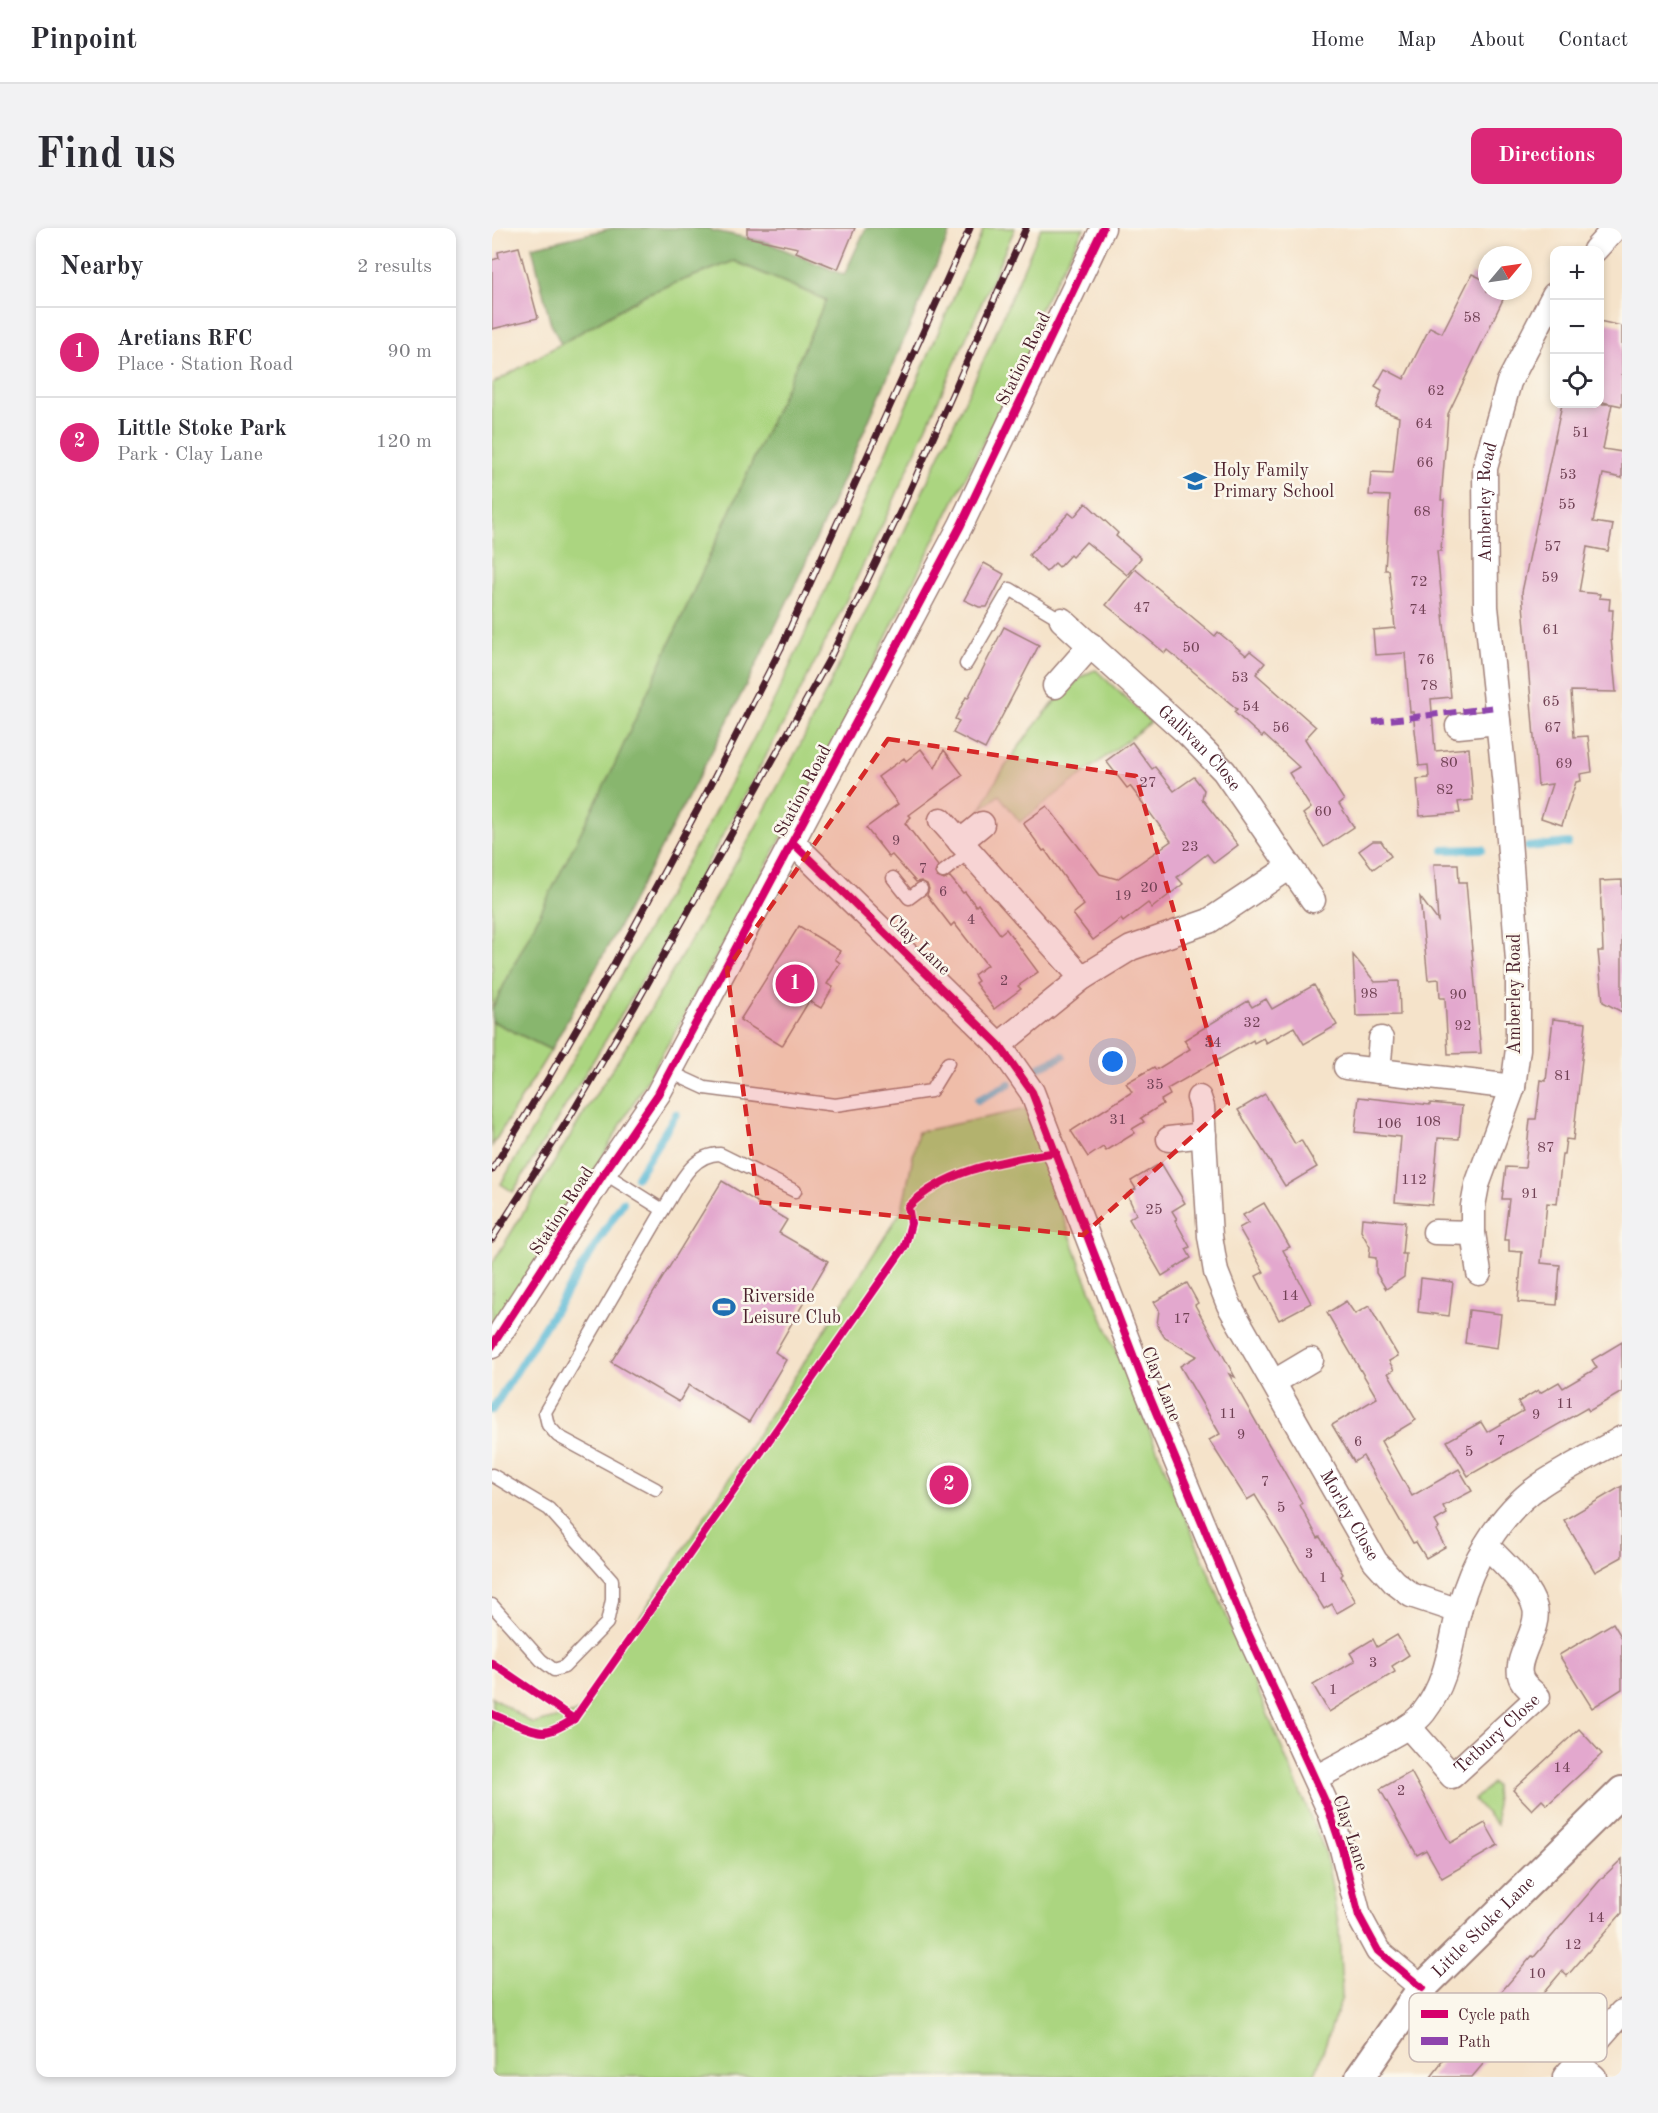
<!DOCTYPE html>
<meta charset="utf-8">
<style>
body{margin:0;font-family:"Old Standard TT",serif;background:#f2f2f3;color:#2b2b33}
.controls{position:absolute;right:18px;top:18px;display:grid;overflow:hidden;border-radius:12px;box-shadow:0 3px 9px #0003}
.controls button{width:54px;height:54px;display:grid;place-items:center;padding:0;border:0;border-bottom:2px solid #e1e1e2;background:#fff;color:#2b2b33;font:30px sans-serif}
.compass{position:absolute;left:986px;top:18px;width:54px;height:54px;border-radius:50%;background:#fff;box-shadow:0 3px 9px #0003;rotate:61deg}
.you{position:absolute;left:621px;top:834px;width:21px;height:21px;margin:-15px;border:4px solid #fff;border-radius:50%;background:#1a73e8;box-shadow:0 0 0 9px #1a73e833}
.badge{display:grid;place-items:center;width:39px;height:39px;border-radius:50%;background:#db2777;color:#fff;font-size:20px;font-weight:700}
.pin{position:absolute;translate:-50% -50%;border:3px solid #fff;box-shadow:0 2px 6px #0006}
.list{margin:0;padding:0;list-style:none}
h2{display:flex;justify-content:space-between;align-items:center;height:78px;margin:0;padding:0 24px;font-size:26px}
h2 small{font-size:20px;font-weight:400;color:#7c7c81}
.list li{display:grid;grid-template-columns:39px 1fr auto;gap:18px;align-items:center;box-sizing:border-box;height:90px;padding:0 24px;border-top:2px solid #e1e1e2}
.list b{display:block;font-size:22px;white-space:nowrap}
.list p{margin:0;font-size:20px;white-space:nowrap;color:#7c7c81}
.list em{font-size:20px;font-style:normal;color:#7c7c81}
.icon{flex:none;width:33px;height:33px;fill:none;stroke:currentColor;stroke-width:2;stroke-linecap:round;stroke-linejoin:round}
.map{position:relative;flex:none;width:1130px;height:1849px;overflow:hidden;border-radius:12px}
header{display:flex;align-items:center;gap:36px;box-sizing:border-box;height:84px;padding:0 30px;background:#fff;border-bottom:2px solid #e1e1e2}
header strong{font-size:28px}
nav{display:flex;gap:33px;margin-inline-start:auto;font-size:21px}
.intro{display:flex;align-items:center;justify-content:space-between;box-sizing:border-box;height:144px;padding:0 36px}
h1{margin:0;font-size:42px}
.button{padding:15px 27px;border-radius:12px;background:#db2777;color:#fff;font-size:21px;font-weight:700}
main{display:flex;gap:36px;padding:0 36px}
aside{flex:1;background:#fff;border-radius:12px;box-shadow:0 3px 9px #0003}
.map>svg:first-child{display:block}
</style>
<header>
<strong>Pinpoint</strong>
<nav><a>Home</a><a>Map</a><a>About</a><a>Contact</a></nav>
</header>
<div class="intro"><h1>Find us</h1><a class="button">Directions</a></div>
<main>
<aside>
<h2>Nearby<small>2 results</small></h2>
<ul class="list">
<li><span class="badge">1</span><div><b>Aretians RFC</b><p>Place · Station Road</p></div><em>90 m</em></li>
<li><span class="badge">2</span><div><b>Little Stoke Park</b><p>Park · Clay Lane</p></div><em>120 m</em></li>
</ul>
</aside>
<div class="map">
<svg width="1130" height="1849" viewBox="0 0 1130 1849">
<rect width="100%" height="100%" fill="#fbf7ec"/>
<filter id="ink" filterUnits="userSpaceOnUse"><feTurbulence type="fractalNoise" baseFrequency=".0167" numOctaves="2"/><feDisplacementMap in="SourceGraphic" scale="12" xChannelSelector="R" yChannelSelector="G"/><feConvolveMatrix kernelMatrix="1 2 1 2 8 2 1 2 1" color-interpolation-filters="sRGB"/></filter>
<filter id="wash" filterUnits="userSpaceOnUse"><feTurbulence type="fractalNoise" baseFrequency=".008" numOctaves="4" result="noise"/><feDisplacementMap in="SourceGraphic" scale="24" xChannelSelector="R" yChannelSelector="G"/><feGaussianBlur stdDeviation="1.35" result="paint"/><feColorMatrix in="noise" values="0 0 0 0 0 0 0 0 0 0 0 0 0 0 0 0 0 1.4 0 .05"/><feComposite in="paint" operator="in"/></filter>
<g filter="url(#wash)">
<rect width="100%" height="100%" fill="#f5e3ca"/>
<g fill="#abd580" stroke="#7a7a56" stroke-width="1.5">
<polygon points="492,0 523,0 398,281 350,381 296,487 165,728 21,964 9,956 215,599 283,470 333,363"/>
<polygon points="549,0 592,0 546,85 541,116 417,362 356,489 180,809 110,929 0,1103 0,1036 94,882 157,784 254,617 307,519 404,321 500,114"/>
<polygon points="242,33 334,72 119,545 0,781 0,156 154,66"/>
<path d="M604,442L659,494L528,594L507,567L489,581C501,550 572,449 604,442Z"/>
<polygon points="0,793 59,822 0,918"/>
<polygon points="534,881 591,1044 834,1626 847,1701 850,1769 822,1849 0,1849 0,1469 41,1496 87,1484 410,982 426,904"/>
<polygon points="1000,1555 1003,1558 1005,1597 982,1572"/>
</g>
<path fill="#88b66e" stroke="#696a4c" stroke-width="1.5" d="M121,0H218L219,2L277,15L352,47L374,0H460C401,135 345,271 281,403C211,545 135,684 59,822L0,793V781L121,540L334,72L242,33L154,66L69,116L58,93L40,19Z"/>
<g fill="none" stroke-linecap="round" stroke-linejoin="round">
<g stroke="#56b8d5" stroke-width="8">
<polyline points="1036,619 1076,615"/>
<polyline points="952,622 990,621"/>
<polyline points="540,843 571,828"/>
<polyline points="486,872 517,856"/>
<polyline points="145,949 184,886"/>
<polyline points="0,1182 131,974"/>
</g>
</g>
<g id="blocks">
<g fill="#e3a8ce">
<polygon points="255,0 363,0 346,41 304,24 306,20 255,9"/>
<polygon points="27,19 46,90 0,101 0,32 7,30 6,24"/>
<polygon points="980,46 995,53 995,63 1015,63 956,186 949,272 952,272 949,323 945,323 959,469 939,471 943,523 977,520 981,572 966,574 968,585 928,588 925,551 937,550 936,537 927,538 921,484 918,484 913,425 883,427 881,402 903,400 897,342 893,342 898,268 877,267 879,244 901,245 907,189 884,180 890,163 883,159 893,141 912,151 938,99 950,105"/>
<polygon points="1107,93 1130,98 1130,178 1120,176 1111,221 1130,224 1130,250 1111,246 1101,294 1121,297 1116,323 1095,319 1087,364 1108,366 1107,370 1118,371 1117,382 1121,382 1119,410 1124,464 1079,463 1082,509 1096,508 1100,544 1088,546 1089,553 1084,554 1070,597 1049,590 1060,556 1046,558 1030,364 1070,176 1119,176 1107,173"/>
<polygon points="594,275 626,305 624,308 649,330 635,347 594,314 580,329 578,327 567,339 563,335 554,344 537,327 577,285 582,289"/>
<polygon points="492,335 512,346 495,379 487,379 472,372"/>
<polygon points="643,341 723,408 726,404 754,427 758,423 773,435 764,446 824,499 813,511 852,572 847,576 862,599 832,619 811,586 819,580 797,545 807,539 772,507 770,509 742,484 745,481 696,439 675,422 673,425 614,377"/>
<polygon points="512,399 547,417 493,521 461,505 467,493 463,491 474,469 476,470"/>
<polygon points="640,514 660,541 663,539 682,563 702,549 712,562 710,571 746,617 722,635 715,626 685,649 691,656 660,680 656,675 631,694 629,691 601,712 581,686 592,677 553,622 551,623 531,595 555,578 608,646 625,651 679,613 638,558 635,560 614,533"/>
<polygon points="429,521 443,540 452,522 471,547 417,587 419,589 413,595 446,638 443,645 445,649 452,652 458,649 471,665 473,664 484,678 486,676 508,706 514,701 546,744 526,758 529,761 502,781 483,755 486,753 482,747 495,737 462,695 459,698 435,667 437,661 435,656 429,653 424,654 400,627 397,629 374,600 406,576 386,549 412,530 414,533"/>
<polygon points="881,613 889,613 899,628 881,641 867,623"/>
<polygon points="942,636 966,636 967,654 974,654 989,825 956,826 953,770 948,770 947,751 936,752 928,669 946,693"/>
<polygon points="1130,652 1130,784 1111,774 1106,723 1111,723 1108,653"/>
<polygon points="307,698 348,723 343,731 348,735 335,756 341,759 329,780 317,773 290,818 248,792"/>
<polygon points="861,727 883,754 907,753 908,787 864,788"/>
<polygon points="822,757 845,797 812,816 802,799 774,815 771,810 762,815 761,812 675,861 678,867 669,872 671,876 649,890 652,894 640,901 643,905 614,923 611,919 596,929 579,903 640,864 634,855 662,839 664,842 698,821 692,812 756,773 760,779 774,771 780,781"/>
<polygon points="1061,791 1094,795 1081,912 1074,911 1072,926 1070,926 1065,976 1055,975 1049,1035 1068,1037 1065,1077 1026,1074 1030,1024 1017,1023 1017,1012 1012,1012 1017,971 1010,971 1014,939 1033,940 1038,891 1044,891 1049,852 1054,853"/>
<polygon points="773,866 803,916 809,912 825,939 793,958 746,882"/>
<polygon points="867,869 938,877 938,875 970,878 967,911 946,910 940,977 903,974 909,909 863,904"/>
<polygon points="669,935 693,975 680,983 685,991 683,992 698,1019 694,1021 699,1030 670,1048 637,991 644,986 635,966 644,961 639,953"/>
<polygon points="230,953 295,992 287,1005 336,1033 283,1124 294,1132 257,1194 197,1157 187,1174 119,1134"/>
<polygon points="772,975 798,1019 791,1022 819,1075 787,1092 764,1048 772,1044 747,1000 756,995 751,987"/>
<polygon points="870,990 913,994 910,1026 914,1026 912,1049 894,1061 884,1045 884,1030 877,1029 878,1019 869,1003"/>
<polygon points="929,1050 961,1054 957,1088 926,1084"/>
<polygon points="695,1055 706,1075 703,1077 743,1149 737,1146 810,1275 808,1277 826,1310 828,1309 851,1346 849,1348 864,1374 845,1385 840,1376 832,1381 763,1267 755,1272 717,1212 728,1206 688,1138 705,1128 673,1110 665,1097 667,1082 662,1074"/>
<polygon points="854,1073 863,1086 877,1078 906,1128 897,1133 902,1142 896,1145 924,1192 889,1213 920,1268 967,1241 980,1263 951,1278 955,1286 943,1293 947,1300 944,1302 953,1319 934,1330 924,1314 921,1315 871,1228 862,1234 840,1197 885,1170 835,1085"/>
<polygon points="977,1082 1009,1086 1005,1120 973,1115"/>
<polygon points="1130,1114 1130,1164 1097,1183 1095,1180 976,1248 955,1213 989,1194 995,1204 1031,1183 1026,1174 1046,1162 1048,1165 1067,1154 1071,1160 1105,1140 1100,1132"/>
<polygon points="1130,1258 1130,1329 1103,1344 1072,1292"/>
<polygon points="1121,1395 1130,1410 1130,1461 1100,1480 1067,1427"/>
<polygon points="905,1407 917,1427 900,1438 903,1444 837,1484 821,1457 863,1433 858,1425 881,1411 885,1419"/>
<polygon points="1087,1501 1110,1526 1055,1577 1050,1572 1040,1582 1021,1562"/>
<polygon points="919,1544 958,1615 993,1595 1006,1618 950,1650 934,1622 925,1627 888,1561"/>
<polygon points="1130,1631 1130,1685 1075,1748 1070,1743 980,1849 939,1849 949,1836 948,1835 1040,1728 1042,1729 1110,1650"/>
</g>
</g>
</g>
<g filter="url(#ink)">
<use href="#blocks" fill-opacity="0" stroke="#a0817a" stroke-width="1.5"/>
<g fill="none" stroke-linecap="round" stroke-linejoin="round">
<g stroke="#a0817a" stroke-width="15">
<g id="service">
<polyline points="474,436 518,361 570,392"/>
<polyline points="451,644 477,624"/>
<polyline points="401,650 417,670 429,661"/>
<polyline points="178,844 213,860 343,877 439,863 456,835"/>
<path d="M112,945L171,982C186,960 198,926 228,926L303,963"/>
<polyline points="0,1247 57,1281 120,1352 120,1372 115,1395 72,1439 62,1442 49,1432 0,1377"/>
<polyline points="164,1261 66,1208 56,1197 53,1184 171,982"/>
</g>
</g>
<g stroke="#a0817a" stroke-width="27">
<g id="minor">
<polyline points="1103,22 1123,0"/>
<path id="s1" d="M570,392L696,506L732,543L821,672"/>
<polyline points="563,458 599,417"/>
<polyline points="966,498 1006,494"/>
<polyline points="449,592 590,750"/>
<polyline points="468,614 490,596"/>
<polyline points="301,615 507,817 540,864 651,1153 751,1394 837,1582 850,1621 867,1688 886,1723 930,1760"/>
<polyline points="507,817 590,750 639,720 717,693 798,639"/>
<polyline points="854,839 1021,859"/>
<polyline points="886,843 889,811"/>
<path id="s2" d="M707,870L710,879L718,1008L724,1044L737,1077L883,1333L902,1354L919,1367L967,1383"/>
<polyline points="677,911 712,907"/>
<polyline points="943,1004 981,1005"/>
<path id="s3" d="M987,1045L981,1005V978L985,957L1021,859L1026,821V733L1013,558L994,379L993,240L1017,154L1062,67"/>
<polyline points="0,1118 112,945 166,866 469,297 611,0"/>
<polyline points="782,1154 819,1132"/>
<path id="s4" d="M916,1498L960,1548L1046,1469C1041,1464 1033,1458 1030,1452C1019,1433 1049,1402 1043,1380C1037,1357 1010,1334 994,1317"/>
<path d="M823,1550C845,1539 866,1527 887,1515C902,1506 921,1498 932,1484C956,1453 958,1418 967,1382C979,1335 1007,1286 1047,1258C1073,1240 1103,1226 1130,1210"/>
<polyline points="1085,1835 1102,1849"/>
<polyline points="1073,1849 1130,1784"/>
</g>
</g>
<g stroke="#a0817a" stroke-width="32">
<g id="tertiary">
<path id="s5" d="M868,1849L930,1760L1130,1563"/>
</g>
</g>
<use href="#service" stroke="#fff" stroke-width="12"/>
<use href="#minor" stroke="#fff" stroke-width="24"/>
<use href="#tertiary" stroke="#fff" stroke-width="28"/>
<g stroke="#4a1f2b" stroke-width="7">
<g id="rail">
<polyline points="0,942 57,849 121,738 215,564 289,420 478,0"/>
<polyline points="0,1011 79,887 143,778 339,428 410,280 534,0"/>
</g>
</g>
<use href="#rail" stroke="#fbf7ec" stroke-width="4.5" stroke-dasharray="14" stroke-linecap="butt"/>
<polyline stroke="#8e44ad" stroke-width="6" stroke-dasharray="12 6" stroke-linecap="butt" points="881,494 1005,479"/>
<g stroke="#fbf7ec" stroke-width="11">
<g id="cycleway">
<polyline points="301,615 507,817 540,864 651,1153 751,1394 837,1582 850,1621 867,1688 886,1723 930,1760"/>
<polyline points="0,1118 112,945 166,866 469,297 611,0"/>
<polyline points="0,1435 82,1491"/>
<path d="M0,1486C12,1491 38,1504 51,1504C61,1504 74,1496 82,1491L413,1018L419,995L416,979C455,940 512,933 564,924"/>
</g>
</g>
<use href="#cycleway" stroke="#d6006c" stroke-width="8"/>
</g>
</g>
<path fill="#d62828" fill-opacity="0.2" stroke="#d62828" stroke-width="4.5" stroke-dasharray="12 8" stroke-linejoin="round" d="M396,511L644,548L736,876L591,1007L266,974L235,741Z"/>
<defs>
<g id="school-bare" transform="scale(1.8)"><path d="M0-5L7-2L0 1L-7-2ZM-4 1L0 2.5L4 1V4Q0 6-4 4Z" fill="#1f6fb2" stroke="#fbf7ec" stroke-width="2.5" paint-order="stroke"/></g>
<g id="stadium-bare" transform="scale(1.8)"><path d="M0-5a6.5 5 0 1 0 0 10a6.5 5 0 1 0 0-10ZM-3.5-1.8h7v3.6h-7Z" fill="#1f6fb2" stroke="#fbf7ec" stroke-width="2.5" paint-order="stroke"/></g>
</defs>
<g fill-rule="evenodd">
<use href="#school-bare" x="703" y="253"/>
<use href="#stadium-bare" x="232" y="1079"/>
</g>
<g text-anchor="middle" dominant-baseline="central" stroke-width="5" stroke-linejoin="round" paint-order="stroke">
<g font-size="15" fill="#704154">
<text x="980" y="90">58</text>
<text x="944" y="163">62</text>
<text x="932" y="196">64</text>
<text x="1089" y="205">51</text>
<text x="933" y="235">66</text>
<text x="1076" y="247">53</text>
<text x="1075" y="277">55</text>
<text x="930" y="284">68</text>
<text x="1061" y="319">57</text>
<text x="1058" y="350">59</text>
<text x="927" y="354">72</text>
<text x="650" y="380">47</text>
<text x="926" y="382">74</text>
<text x="1059" y="402">61</text>
<text x="699" y="420">50</text>
<text x="934" y="432">76</text>
<text x="748" y="450">53</text>
<text x="937" y="458">78</text>
<text x="1059" y="474">65</text>
<text x="759" y="479">54</text>
<text x="789" y="500">56</text>
<text x="1061" y="500">67</text>
<text x="957" y="535">80</text>
<text x="1072" y="536">69</text>
<text x="656" y="555">27</text>
<text x="953" y="562">82</text>
<text x="831" y="584">60</text>
<text x="404" y="613">9</text>
<text x="698" y="619">23</text>
<text x="431" y="641">7</text>
<text x="657" y="660">20</text>
<text x="451" y="664">6</text>
<text x="631" y="668">19</text>
<text x="479" y="692">4</text>
<text x="512" y="753">2</text>
<text x="877" y="766">98</text>
<text x="966" y="767">90</text>
<text x="760" y="795">32</text>
<text x="971" y="798">92</text>
<text x="721" y="815">34</text>
<text x="1071" y="848">81</text>
<text x="663" y="857">35</text>
<text x="626" y="892">31</text>
<text x="936" y="894">108</text>
<text x="897" y="896">106</text>
<text x="1054" y="920">87</text>
<text x="922" y="952">112</text>
<text x="1038" y="966">91</text>
<text x="662" y="982">25</text>
<text x="798" y="1068">14</text>
<text x="690" y="1091">17</text>
<text x="1073" y="1176">11</text>
<text x="736" y="1186">11</text>
<text x="1044" y="1187">9</text>
<text x="749" y="1207">9</text>
<text x="1009" y="1213">7</text>
<text x="866" y="1214">6</text>
<text x="977" y="1224">5</text>
<text x="773" y="1254">7</text>
<text x="789" y="1280">5</text>
<text x="817" y="1326">3</text>
<text x="831" y="1350">1</text>
<text x="881" y="1435">3</text>
<text x="841" y="1462">1</text>
<text x="1070" y="1540">14</text>
<text x="909" y="1563">2</text>
<text x="1104" y="1690">14</text>
<text x="1081" y="1717">12</text>
<text x="1045" y="1746">10</text>
</g>
<g font-size="18" fill="#4a1f2b" stroke="#fbf7ec">
<text transform="translate(532 131) rotate(-64)">Station Road</text>
<text stroke="none"><textPath href="#s3" startOffset="780">Amberley Road</textPath></text>
<text stroke="none"><textPath href="#s1" startOffset="188">Gallivan Close</textPath></text>
<text transform="translate(311 563) rotate(-62)">Station Road</text>
<text transform="translate(427 717) rotate(44)">Clay Lane</text>
<text transform="translate(1023 766) rotate(-90)">Amberley Road</text>
<text transform="translate(70 983) rotate(-57)">Station Road</text>
<text transform="translate(669 1156) rotate(68)">Clay Lane</text>
<text stroke="none"><textPath href="#s2" startOffset="453">Morley Close</textPath></text>
<text stroke="none"><textPath href="#s4" startOffset="128">Tetbury Close</textPath></text>
<text transform="translate(858 1605) rotate(72)">Clay Lane</text>
<text stroke="none"><textPath href="#s5" startOffset="195">Little Stoke Lane</textPath></text>
</g>
<g font-size="18" fill="#4a1f2b" stroke="#fbf7ec" text-anchor="start">
<text x="721" y="243">Holy Family<tspan x="721" dy="21">Primary School</tspan></text>
<text x="250" y="1069">Riverside<tspan x="250" dy="21">Leisure Club</tspan></text>
</g>
</g>
<rect x="917" y="1765" width="198" height="69" rx="9" fill="#fbf7ec" stroke="#c6b6b2" stroke-width="1.5"/>
<rect x="929" y="1782" width="27" height="8" fill="#d6006c"/>
<rect x="929" y="1809" width="27" height="8" fill="#8e44ad"/>
<g font-size="16" fill="#4a1f2b">
<text x="966" y="1792">Cycle path</text>
<text x="966" y="1819">Path</text>
</g>
</svg>
<div class="controls">
<button>+</button>
<button>−</button>
<button><svg class="icon" aria-label="locate" viewBox="0 0 24 24"><circle cx="12" cy="12" r="6"/><path d="M12 2v4M12 18v4M2 12h4M18 12h4"/></svg></button>
</div>
<svg class="compass" viewBox="-18 -18 36 36"><path d="M0-13l5 13h-10z" fill="#e53935"/><path d="M0 13l5-13h-10z" fill="#7c7c81"/></svg>
<div class="you"></div>
<div class="pin badge" style="left:303px;top:756px">1</div>
<div class="pin badge" style="left:457px;top:1257px">2</div>
</div>
</main>
